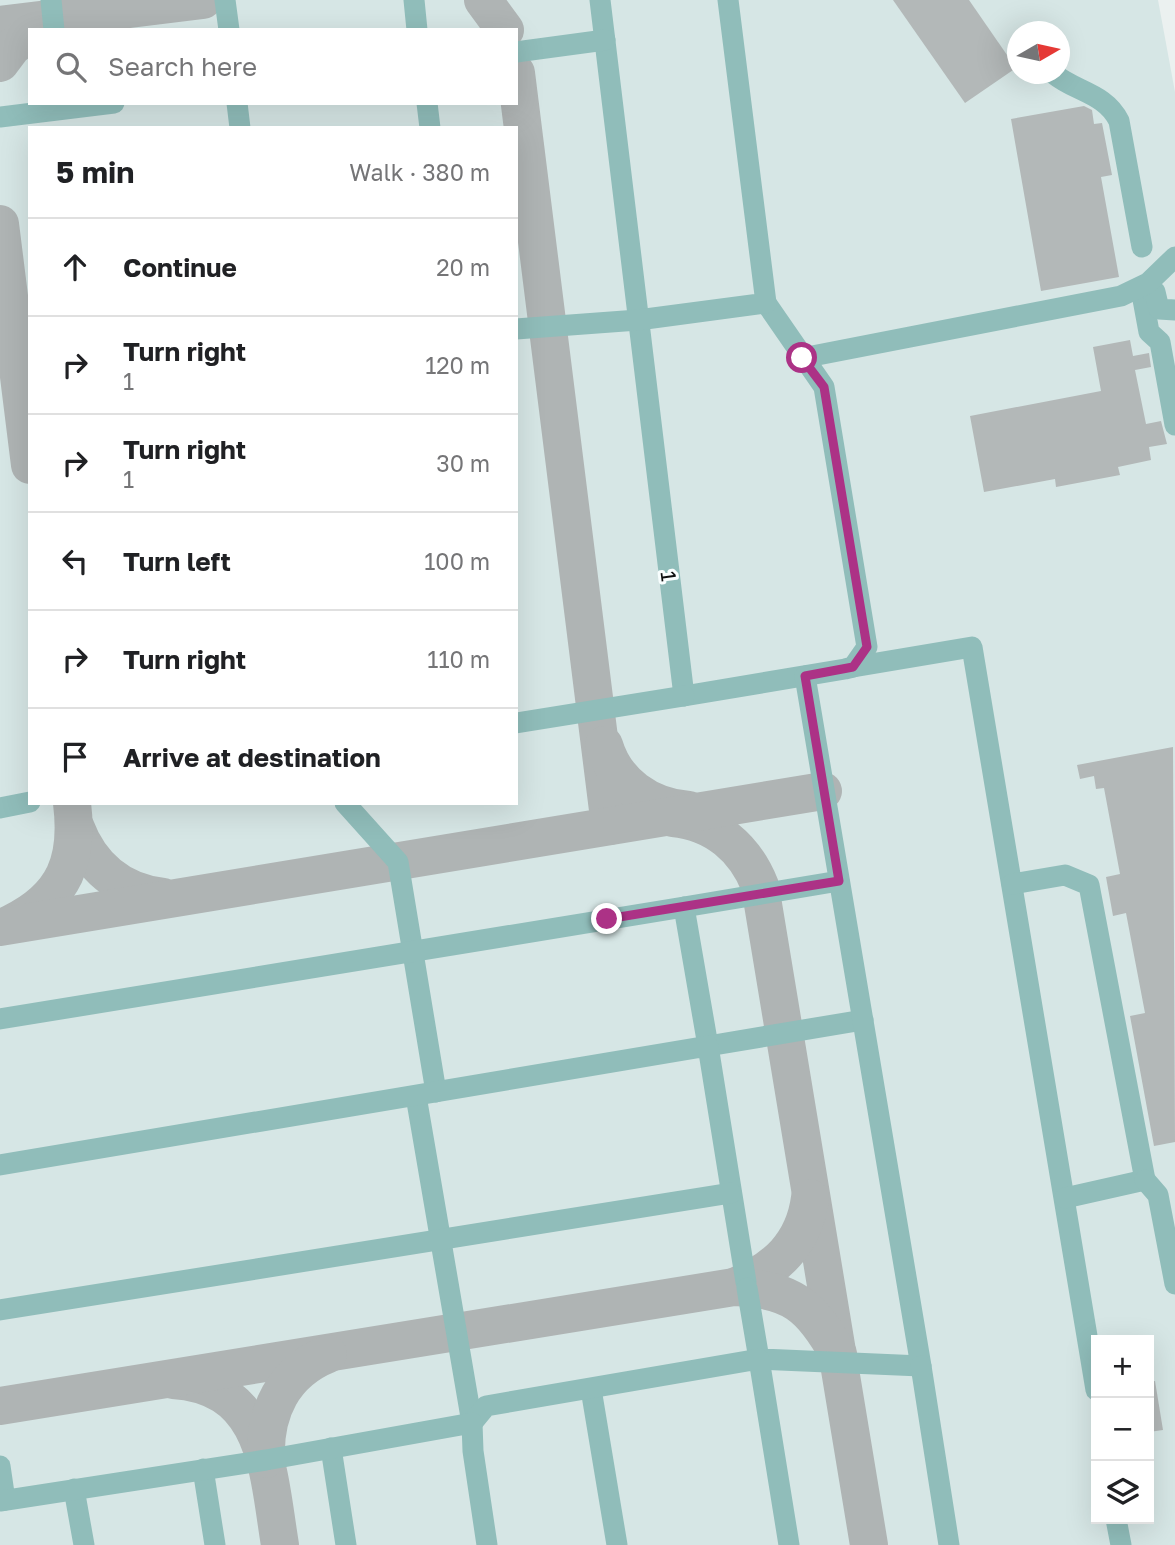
<!DOCTYPE html>
<meta charset="utf-8">
<style>
body{margin:0;font-family:"Golos Text",sans-serif;background:#f2f2f2;color:#202124}
.controls{position:absolute;right:21px;bottom:21px;display:grid;overflow:hidden;border-radius:0px;box-shadow:0 7px 28px #0002}
.controls button{width:63px;height:63px;display:grid;place-items:center;padding:0;border:0;border-bottom:2px solid #e0e0e0;background:#fff;color:#202124;font:35px sans-serif}
.compass{position:absolute;left:1007px;top:21px;width:63px;height:63px;border-radius:50%;background:#fff;box-shadow:0 7px 28px #0002;rotate:81deg}
.stop{position:absolute;width:21px;height:21px;margin:-16px;border:5px solid #ac3286;border-radius:50%;background:#fff}
.stop.end{background:#ac3286;border-color:#fff;box-shadow:0 2px 7px #0008}
.list{margin:0;padding:0;list-style:none}
h2{display:flex;justify-content:space-between;align-items:center;height:91px;margin:0;padding:0 28px;font-size:30px}
h2 small{font-size:23px;font-weight:400;color:#757577}
.list li{display:grid;grid-template-columns:46px 1fr auto;gap:21px;align-items:center;box-sizing:border-box;height:98px;padding:0 28px;border-top:2px solid #e0e0e0}
.list b{display:block;font-size:26px;white-space:nowrap}
.list p{margin:0;font-size:23px;white-space:nowrap;color:#757577}
.list em{font-size:23px;font-style:normal;color:#757577}
.icon{flex:none;width:38px;height:38px;fill:none;stroke:currentColor;stroke-width:2;stroke-linecap:round;stroke-linejoin:round}
.map{position:relative;flex:none;width:1175px;height:1545px;overflow:hidden}
.search{position:absolute;background:#fff;box-shadow:0 7px 28px #0002;left:28px;top:28px;width:490px;height:77px;display:flex;align-items:center;gap:18px;box-sizing:border-box;padding:0 24px;border-radius:0px;color:#757577;font-size:26px}
.panel{position:absolute;background:#fff;box-shadow:0 7px 28px #0002;left:28px;top:126px;width:490px;height:679px;border-radius:0px}
.map>svg:first-child{display:block}
</style>
<div class="map">
<svg width="1175" height="1545" viewBox="0 0 1175 1545">
<rect width="100%" height="100%" fill="#ebf1f0"/>
<path fill="#d6e6e5" fill-rule="evenodd" d="M0,0H1158L1175,92V1545H0ZM30,30H516V103H30ZM1018,32H1060V74H1018ZM30,128H516V803H30ZM1096,1340H1149V1519H1096Z"/>
<g fill="none" stroke-linecap="round" stroke-linejoin="round">
<g stroke="#afb4b4" stroke-width="38">
<polyline points="483,0 505,30"/>
<polyline points="0,25 203,0"/>
<polyline points="0,63 12,47 30,33"/>
<polyline points="516,73 610,826"/>
<polyline points="0,224 30,465"/>
<path d="M604,745C615,783 649,807 689,810"/>
<path d="M673,818C715,822 745,848 760,886L869,1545"/>
<path d="M75,826C90,866 119,892 163,897"/>
<path d="M12,923C65,897 79,860 72,803"/>
<polyline points="0,927 823,791"/>
<path d="M734,1287C776,1270 804,1244 810,1198"/>
<path d="M173,1380C268,1386 268,1473 280,1545"/>
<path d="M0,1406L734,1287C791,1289 811,1305 838,1354"/>
<path d="M266,1459C264,1412 283,1372 328,1354"/>
</g>
</g>
<g fill="#b3b8b8">
<polygon points="893,0 969,0 1016,68 965,103"/>
<polygon points="1084,106 1092,110 1094,124 1102,123 1112,175 1101,177 1119,277 1041,291 1011,119"/>
<polygon points="1130,340 1133,356 1149,353 1151,367 1135,370 1146,424 1161,421 1167,444 1149,447 1151,460 1118,467 1120,475 1056,487 1055,479 984,492 970,416 1101,391 1093,347"/>
<polygon points="1173,747 1175,1142 1154,1146 1130,1016 1145,1013 1126,913 1113,916 1106,877 1120,874 1104,788 1096,789 1094,776 1080,779 1077,765"/>
<polygon points="1155,1381 1163,1430 1149,1432 1149,1382"/>
</g>
<g fill="none" stroke-linecap="round" stroke-linejoin="round">
<g stroke="#90bdba" stroke-width="21">
<polyline points="51,0 54,30"/>
<polyline points="225,0 229,30"/>
<polyline points="414,0 417,30"/>
<polyline points="600,0 684,696 845,669 853,667 867,647 824,387 766,303"/>
<polyline points="516,52 605,40"/>
<path d="M1054,74C1076,92 1105,93 1119,121L1142,247"/>
<polyline points="237,103 240,128"/>
<polyline points="427,103 430,128"/>
<polyline points="0,117 114,103"/>
<polyline points="1149,289 1142,294 1149,332 1160,342 1175,425"/>
<polyline points="1149,289 1155,292 1159,309 1175,310"/>
<polyline points="516,329 638,320 766,303 728,0"/>
<polyline points="802,358 1121,296 1148,283 1175,257"/>
<polyline points="853,667 972,647 1096,1390"/>
<polyline points="516,723 684,696"/>
<polyline points="345,803 398,862 436,1092"/>
<polyline points="0,808 30,802"/>
<polyline points="1012,884 1065,875 1089,885 1145,1180 1065,1198"/>
<polyline points="684,907 839,881"/>
<polyline points="0,1019 684,907 708,1046 863,1020"/>
<polyline points="416,1096 472,1423"/>
<polyline points="0,1165 708,1046 746,1282"/>
<polyline points="1145,1180 1158,1195 1175,1284"/>
<polyline points="747,1288 759,1359 921,1366 805,676"/>
<polyline points="0,1310 731,1193"/>
<polyline points="921,1366 949,1545"/>
<polyline points="591,1389 617,1545"/>
<polyline points="472,1423 486,1406 759,1359 789,1545"/>
<polyline points="331,1448 346,1545"/>
<polyline points="0,1466 5,1500"/>
<polyline points="203,1469 215,1545"/>
<polyline points="74,1489 84,1545"/>
<polyline points="0,1501 266,1460 472,1423 473,1451 487,1545"/>
<polyline points="1116,1519 1121,1545"/>
</g>
</g>
<g fill="none" stroke-linecap="round" stroke-linejoin="round">
<polyline stroke="#ac3286" stroke-width="9" points="607,919 839,881 805,676 853,667 867,647 824,387 802,358"/>
</g>
<g text-anchor="middle" dominant-baseline="central" stroke-width="6" stroke-linejoin="round" paint-order="stroke">
<g font-size="21" fill="#0d0f0f" stroke="#f8fefe">
<text transform="translate(669 576) rotate(83)">1</text>
</g>
</g>
</svg>
<div class="controls">
<button>+</button>
<button>−</button>
<button><svg class="icon" aria-label="layers" viewBox="0 0 24 24"><path d="M12 4l9 5-9 5-9-5zM3 14l9 5 9-5"/></svg></button>
</div>
<svg class="compass" viewBox="-18 -18 36 36"><path d="M0-13l5 13h-10z" fill="#e53935"/><path d="M0 13l5-13h-10z" fill="#757577"/></svg>
<div class="stop" style="left:802px;top:358px"></div>
<div class="stop end" style="left:607px;top:919px"></div>
<div class="search"><svg class="icon" aria-label="search" viewBox="0 0 24 24"><circle cx="10" cy="10" r="6"/><path d="M15 15l6 6"/></svg>Search here</div>
<section class="panel">
<h2>5 min<small>Walk · 380 m</small></h2>
<ul class="list">
<li><svg class="icon" aria-label="ahead" viewBox="0 0 24 24"><path d="M12 20V5M6 11l6-6 6 6"/></svg><div><b>Continue</b></div><em>20 m</em></li>
<li><svg class="icon" aria-label="right" viewBox="0 0 24 24"><path d="M7 20v-9h11M14 6l5 5-5 5"/></svg><div><b>Turn right</b><p>1</p></div><em>120 m</em></li>
<li><svg class="icon" aria-label="right" viewBox="0 0 24 24"><path d="M7 20v-9h11M14 6l5 5-5 5"/></svg><div><b>Turn right</b><p>1</p></div><em>30 m</em></li>
<li><svg class="icon" aria-label="left" viewBox="0 0 24 24"><path d="M17 20v-9H6M10 6l-5 5 5 5"/></svg><div><b>Turn left</b></div><em>100 m</em></li>
<li><svg class="icon" aria-label="right" viewBox="0 0 24 24"><path d="M7 20v-9h11M14 6l5 5-5 5"/></svg><div><b>Turn right</b></div><em>110 m</em></li>
<li><svg class="icon" aria-label="arrive" viewBox="0 0 24 24"><path d="M6 21V4h12l-3 4 3 4H6"/></svg><div><b>Arrive at destination</b></div></li>
</ul>
</section>
</div>
